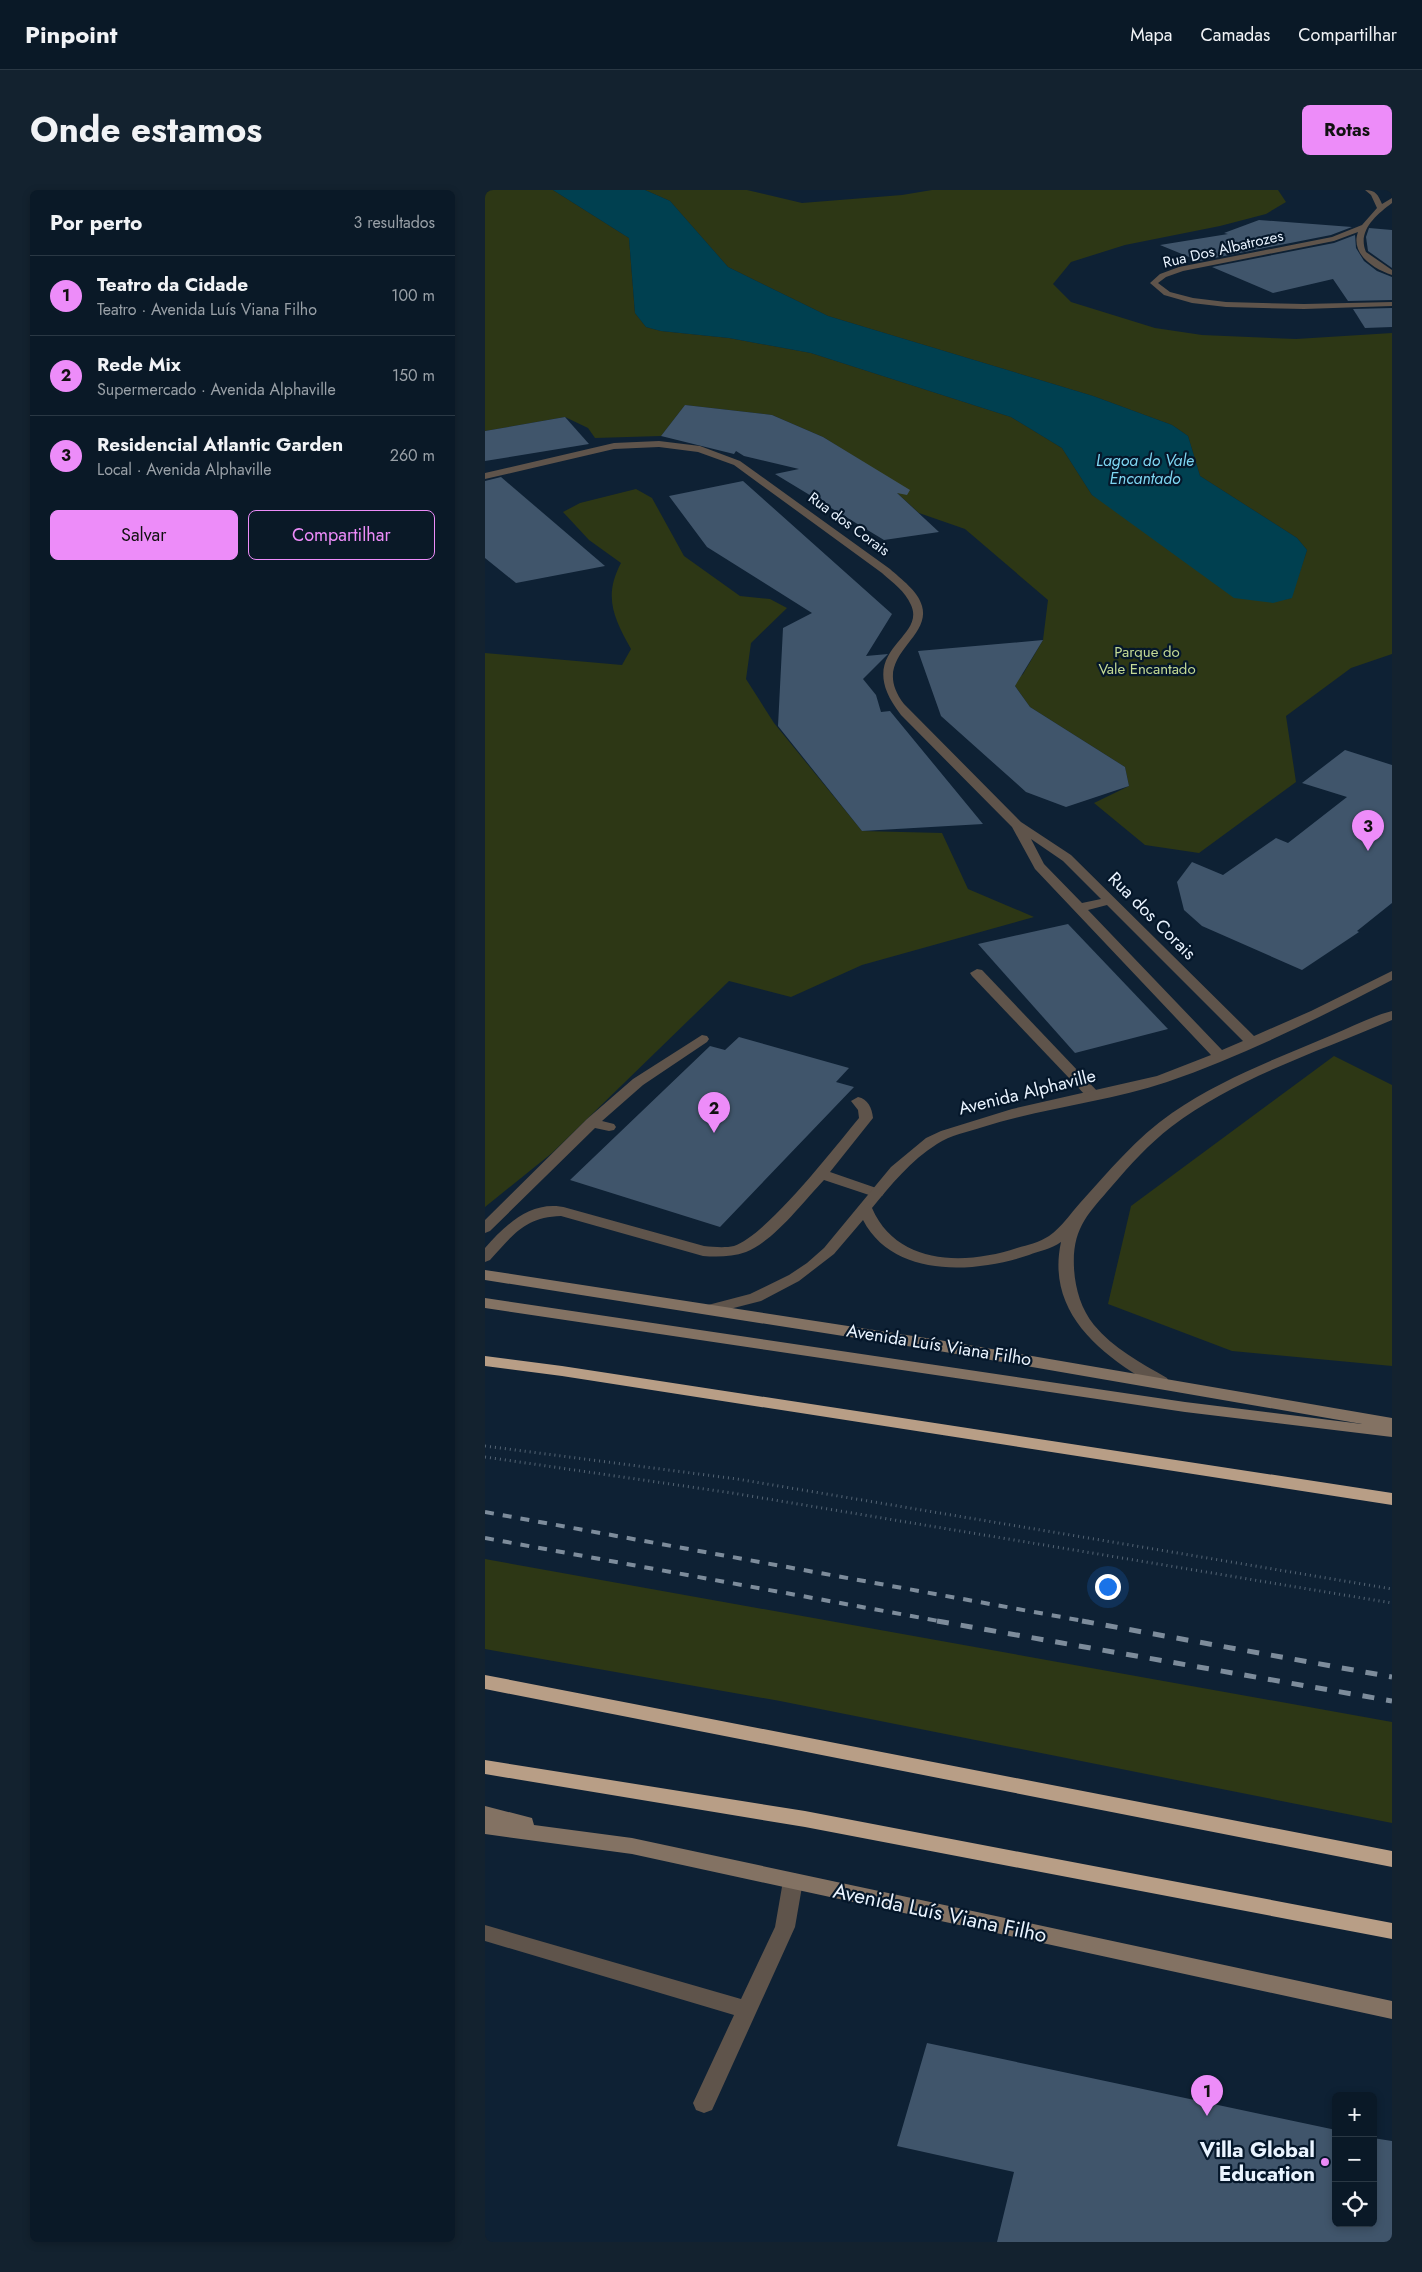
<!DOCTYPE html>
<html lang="pt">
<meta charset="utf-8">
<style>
body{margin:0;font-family:Jost,sans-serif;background:#13222f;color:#f1f3f6}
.controls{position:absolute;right:15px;bottom:15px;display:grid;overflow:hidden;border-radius:8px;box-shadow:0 2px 8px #0003}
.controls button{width:45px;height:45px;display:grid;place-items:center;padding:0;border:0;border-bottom:1px solid #2a3844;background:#0a1927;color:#f1f3f6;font:25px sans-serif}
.you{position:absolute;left:622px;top:1396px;width:18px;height:18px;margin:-12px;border:4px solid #fff;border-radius:50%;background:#1a73e8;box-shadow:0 0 0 8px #1a73e833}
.badge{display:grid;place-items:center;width:32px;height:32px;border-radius:50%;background:#ed8cf9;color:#111;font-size:16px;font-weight:700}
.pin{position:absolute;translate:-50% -41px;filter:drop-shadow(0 1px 2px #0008)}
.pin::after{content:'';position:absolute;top:26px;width:18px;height:15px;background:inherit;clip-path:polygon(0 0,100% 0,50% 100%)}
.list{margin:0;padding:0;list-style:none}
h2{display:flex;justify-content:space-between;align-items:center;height:65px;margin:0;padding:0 20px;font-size:21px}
h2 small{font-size:16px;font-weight:400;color:#99a0a7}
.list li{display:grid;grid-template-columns:32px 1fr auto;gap:15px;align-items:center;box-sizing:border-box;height:80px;padding:0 20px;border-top:1px solid #2a3844}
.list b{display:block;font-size:19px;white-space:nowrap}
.list p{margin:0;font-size:16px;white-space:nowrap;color:#99a0a7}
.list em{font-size:16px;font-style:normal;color:#99a0a7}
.actions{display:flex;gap:10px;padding:15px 20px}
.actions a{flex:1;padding:11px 0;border:1px solid #ed8cf9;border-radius:8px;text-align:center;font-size:18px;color:#ed8cf9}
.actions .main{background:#ed8cf9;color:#111}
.icon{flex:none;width:28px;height:28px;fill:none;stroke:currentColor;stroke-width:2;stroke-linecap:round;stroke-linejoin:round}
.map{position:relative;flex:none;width:907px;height:2052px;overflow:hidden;border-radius:8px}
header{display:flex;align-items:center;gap:30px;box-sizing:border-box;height:70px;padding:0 25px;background:#0a1927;border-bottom:1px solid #2a3844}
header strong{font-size:24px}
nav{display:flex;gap:28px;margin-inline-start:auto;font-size:18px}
.intro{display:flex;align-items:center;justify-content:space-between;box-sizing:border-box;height:120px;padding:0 30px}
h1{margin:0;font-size:35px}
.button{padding:12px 22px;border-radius:8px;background:#ed8cf9;color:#111;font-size:18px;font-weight:700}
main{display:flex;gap:30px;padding:0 30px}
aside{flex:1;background:#0a1927;border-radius:8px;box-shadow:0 2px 8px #0003}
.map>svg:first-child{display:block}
</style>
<header>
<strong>Pinpoint</strong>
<nav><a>Mapa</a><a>Camadas</a><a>Compartilhar</a></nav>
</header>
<div class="intro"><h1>Onde estamos</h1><a class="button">Rotas</a></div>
<main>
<aside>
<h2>Por perto<small>3 resultados</small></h2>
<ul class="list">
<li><span class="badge">1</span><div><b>Teatro da Cidade</b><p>Teatro · Avenida Luís Viana Filho</p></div><em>100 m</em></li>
<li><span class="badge">2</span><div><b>Rede Mix</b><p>Supermercado · Avenida Alphaville</p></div><em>150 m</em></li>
<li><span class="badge">3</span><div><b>Residencial Atlantic Garden</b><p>Local · Avenida Alphaville</p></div><em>260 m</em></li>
</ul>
<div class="actions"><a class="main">Salvar</a><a>Compartilhar</a></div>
</aside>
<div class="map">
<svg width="907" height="2052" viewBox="0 0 907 2052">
<rect width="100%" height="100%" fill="#0e2134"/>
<g fill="#2d3715">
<polygon points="0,0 68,0 144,48 150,123 161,137 176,141 244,148 326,163 526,227 577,258 607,305 788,412 806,408 822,360 812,348 715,286 703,246 687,235 608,206 343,126 243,77 185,11 160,0 262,0 317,13 417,5 447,0 793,0 801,12 781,24 735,36 640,55 586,72 568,94 586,112 670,138 717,145 811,149 907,143 907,464 866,478 801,526 811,592 714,663 660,655 609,613 644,596 640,577 545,517 528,493 538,484 558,450 563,410 480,339 434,323 378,272 338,247 287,225 200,215 176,246 110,248 103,238 80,227 0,241"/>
<path d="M151,299L167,308L199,366L255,406L285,409L302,418L266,453L261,489L289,533L377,641L457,643L483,699L549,727L377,775L306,807L244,791L67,963L0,1017V463L137,475L146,459C129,428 118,407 136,373L104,350L78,322L95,313Z"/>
<polygon points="849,866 907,895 907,1176 747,1161 623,1114 646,1016"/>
<polygon points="0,1369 907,1532 907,1633 295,1511 0,1459"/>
</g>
<polygon fill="#004050" points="68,0 160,0 185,11 243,77 343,126 608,206 687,235 703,246 715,286 812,348 822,360 807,408 788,413 749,408 607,305 577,258 526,227 326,163 244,148 176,141 161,137 150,123 144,48"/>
<g fill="#40556b">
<polygon points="774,30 867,37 846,45 714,71 675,55 743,44 739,43"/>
<polygon points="884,38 907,40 907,78 883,61 881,47"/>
<polygon points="870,45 871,58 879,71 892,81 907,87 907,110 863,111 848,89 788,103 727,77 849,53"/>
<polygon points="907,118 907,137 880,138 868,119"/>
<polygon points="200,215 287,225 338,247 425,300 422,305 412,303 454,342 399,350 290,284 314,279 259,266 251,261 249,264 176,246"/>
<polygon points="80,227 104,254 0,271 0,241"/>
<polygon points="16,287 120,376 31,393 0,368 0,291"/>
<polygon points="258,291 407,424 381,466 403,464 378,489 391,505 396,522 405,521 498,634 377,641 293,536 298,438 327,423 222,357 184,306"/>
<polygon points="558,450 530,496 545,517 640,577 644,596 581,617 541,602 456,526 433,461"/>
<polygon points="860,560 907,575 907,713 872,741 874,742 817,780 717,736 699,720 692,692 707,672 738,685 791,648 803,653 862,607 817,593"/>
<polygon points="583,734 683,839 590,863 493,754"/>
<polygon points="254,847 364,878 351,892 369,897 235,1037 85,990 225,856 240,860"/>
<polygon points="442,1853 851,1940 851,2033 888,2033 888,1948 907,1951 907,2052 512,2052 529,1982 412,1956"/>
</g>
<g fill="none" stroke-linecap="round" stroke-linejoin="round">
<g stroke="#546474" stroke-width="3" stroke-dasharray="1 4" stroke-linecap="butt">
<polyline points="0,1256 252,1289 907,1399"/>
<polyline points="0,1267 247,1303 907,1413"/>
</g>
<g fill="#5f544b" fill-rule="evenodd">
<polygon points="492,779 497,780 614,903 616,906 614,909 604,909 487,786 485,783"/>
<polygon points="217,845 222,846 224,849 222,852 158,895 117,931 129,934 131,937 129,940 124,941 110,938 5,1041 0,1043 0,1030 102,929 148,889"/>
<path d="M373,907C383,909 387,918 388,928L345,982L397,1000L399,1003L397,1006H387L339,990C318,1012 289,1051 261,1062C247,1067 232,1067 218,1066L76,1026C40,1027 28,1045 5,1070L0,1072V1058C21,1034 48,1009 82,1018L219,1056C229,1057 240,1058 249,1056C282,1045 350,957 374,928L373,920L366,911Z"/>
<polygon points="308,1683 315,1685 318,1691 310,1737 227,1920 219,1923 211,1920 208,1913 249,1825 0,1751 0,1735 256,1809 290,1737 298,1691 301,1685"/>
</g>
<g fill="#5f544b" fill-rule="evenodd">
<path d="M880,0C891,0 893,5 897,14L907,8V13C891,25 872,41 881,62L907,80V85C889,79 865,64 873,42L849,51L698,81L681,87L673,93L685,102L708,108L741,112L819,114L907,112V116L819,119L741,117L707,113L679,105L665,93L675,84L694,77L847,47L877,35L892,18L886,5Z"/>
<path d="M174,251L215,256L255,271L405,379C416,389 433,401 437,416C447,450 383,467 419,514L536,632L586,665L769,846L826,821L907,781V790C834,828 760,865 682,892C622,912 558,918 498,937C483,942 465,945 452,954C426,970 406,995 387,1018C412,1076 481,1075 532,1058C543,1055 555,1052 564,1046C577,1037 585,1024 595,1013C624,981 651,948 687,923C736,889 793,868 847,845C867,837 887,826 907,821V830C833,862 750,888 686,937C664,954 645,975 627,996C603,1024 587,1038 589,1078C590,1098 596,1119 609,1135C628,1158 656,1173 682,1188L684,1192L682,1196C669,1199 657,1188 647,1182C601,1152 563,1112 576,1052C566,1059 554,1061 544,1065C490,1083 409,1089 378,1030L349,1064L314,1091L276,1111L229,1123L223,1121L221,1118L223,1115L265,1104L304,1085L322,1073L339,1058L406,977L441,948L456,941L527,919L672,886L726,865L550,679L527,637L416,525C365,460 442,450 426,415C420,401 408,393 397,383L249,275L213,262L174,257L129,259L0,289V283L129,253ZM546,649L578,671L616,709L597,713L559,674ZM622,715L758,851L737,860L603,720Z"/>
</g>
<g fill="#837263" fill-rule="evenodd">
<polygon points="0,1080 454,1150 907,1228 907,1247 700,1222 0,1118 0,1108 700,1212 877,1234 454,1161 0,1090"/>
<polygon points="0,1616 47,1628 49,1635 147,1648 907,1811 907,1829 147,1664 0,1644"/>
</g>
<g fill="#b89e86" fill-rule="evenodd">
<polygon points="0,1166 77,1176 907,1303 907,1315 77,1186 0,1176"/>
<polygon points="0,1485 907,1661 907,1677 0,1499"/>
<polygon points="0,1570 320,1621 907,1733 907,1749 320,1637 0,1584"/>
</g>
<g stroke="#7d8c9b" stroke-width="4" stroke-dasharray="9 9" stroke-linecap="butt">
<polyline points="0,1322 604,1432"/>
<polyline points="0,1348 459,1432"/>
</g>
<g stroke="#7d8c9b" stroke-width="5" stroke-dasharray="12 12" stroke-linecap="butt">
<polyline points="452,1431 907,1511"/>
<polyline points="597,1431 907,1487"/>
</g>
</g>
<circle fill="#ed8cf9" stroke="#05172a" stroke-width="2" cx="840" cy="1972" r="5"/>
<g text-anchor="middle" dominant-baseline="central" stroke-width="4.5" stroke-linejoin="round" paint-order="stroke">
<g font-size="15" fill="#eaf4ff" stroke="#05172a">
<text transform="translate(738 59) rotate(-13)">Rua Dos Albatrozes</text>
<text transform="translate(364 334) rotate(36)">Rua dos Corais</text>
</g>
<g font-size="15" fill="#c4da95" stroke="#05172a">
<text x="662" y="462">Parque do<tspan x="662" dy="17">Vale Encantado</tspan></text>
</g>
<g font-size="16" font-style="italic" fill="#7ed6f2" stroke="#05172a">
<text x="660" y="270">Lagoa do Vale<tspan x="660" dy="18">Encantado</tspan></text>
</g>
<g font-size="18" fill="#eaf4ff" stroke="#05172a">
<text transform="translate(667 726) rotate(45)">Rua dos Corais</text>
<text transform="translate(542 902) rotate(-14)">Avenida Alphaville</text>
<text transform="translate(454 1155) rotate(9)">Avenida Luís Viana Filho</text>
</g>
<g font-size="21" fill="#eaf4ff" stroke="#05172a">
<text transform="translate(455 1723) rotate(12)">Avenida Luís Viana Filho</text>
</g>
<g font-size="21" font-weight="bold" fill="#eaf4ff" stroke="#05172a" text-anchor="end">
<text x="830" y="1960">Villa Global<tspan x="830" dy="24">Education</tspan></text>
</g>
</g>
</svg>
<div class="controls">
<button>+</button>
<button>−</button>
<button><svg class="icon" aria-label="locate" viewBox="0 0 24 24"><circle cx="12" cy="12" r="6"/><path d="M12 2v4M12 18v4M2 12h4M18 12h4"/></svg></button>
</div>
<div class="you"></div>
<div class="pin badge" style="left:722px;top:1926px">1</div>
<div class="pin badge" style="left:229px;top:943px">2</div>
<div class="pin badge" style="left:883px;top:661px">3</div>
</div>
</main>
